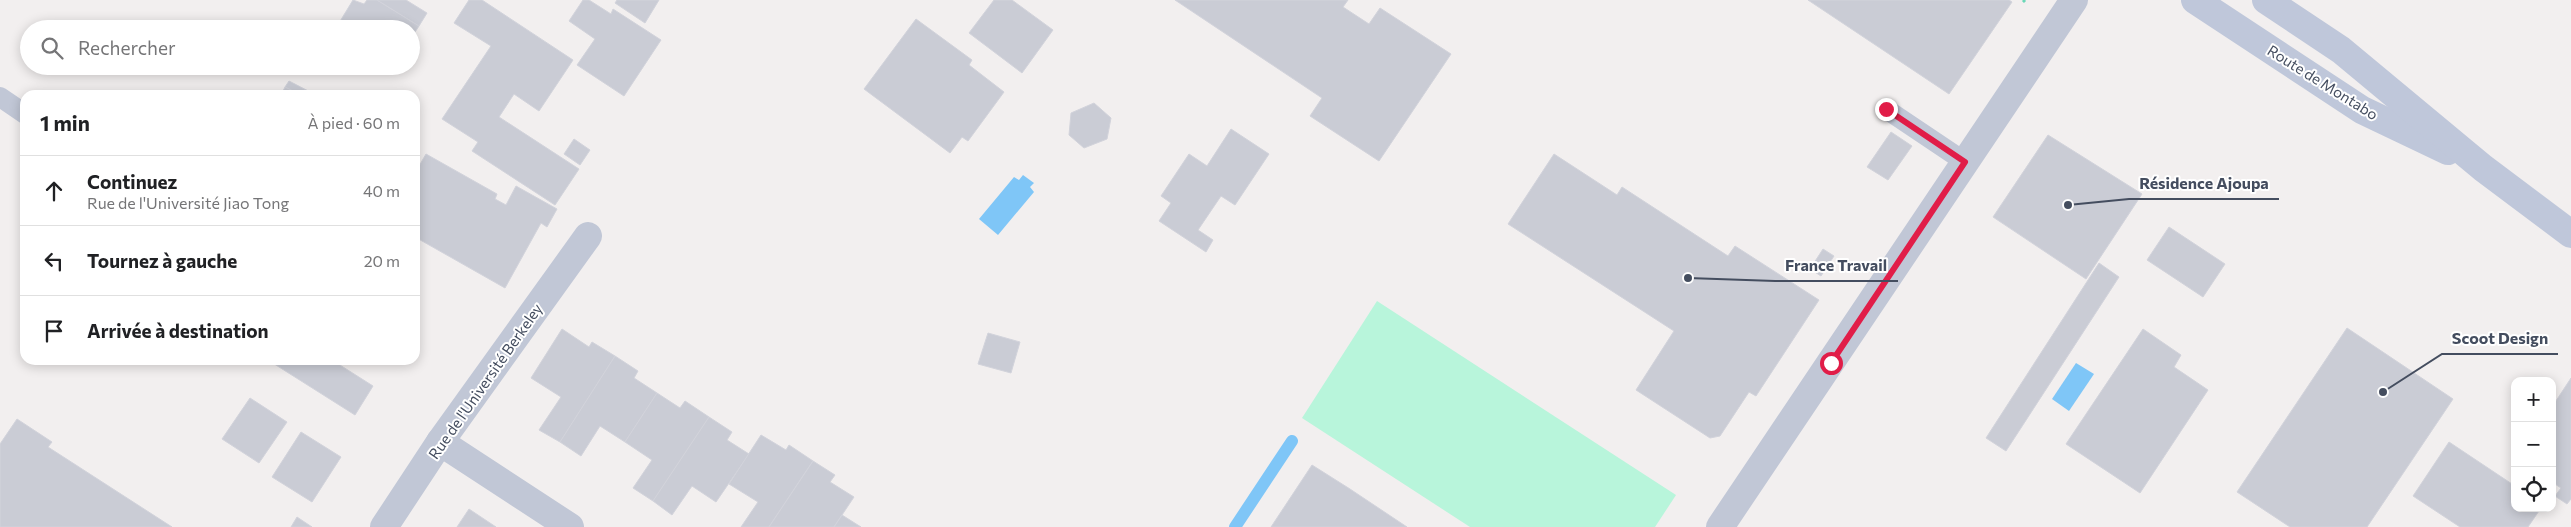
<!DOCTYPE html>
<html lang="fr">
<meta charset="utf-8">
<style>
body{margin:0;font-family:Commissioner,sans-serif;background:#f6f6f6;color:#202124}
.controls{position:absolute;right:15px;bottom:15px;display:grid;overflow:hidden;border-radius:10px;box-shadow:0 2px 12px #0003}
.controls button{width:45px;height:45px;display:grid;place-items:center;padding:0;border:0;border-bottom:1px solid #e0e0e0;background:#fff;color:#202124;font:25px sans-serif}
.stop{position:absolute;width:15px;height:15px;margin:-11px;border:4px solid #e11d48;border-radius:50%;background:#fff}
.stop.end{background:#e11d48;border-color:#fff;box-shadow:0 1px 5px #0008}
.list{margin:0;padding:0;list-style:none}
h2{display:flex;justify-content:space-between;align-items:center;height:65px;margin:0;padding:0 20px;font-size:21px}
h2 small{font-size:16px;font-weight:400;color:#757577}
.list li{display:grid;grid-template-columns:32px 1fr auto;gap:15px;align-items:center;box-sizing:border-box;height:70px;padding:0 20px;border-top:1px solid #e0e0e0}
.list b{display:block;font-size:19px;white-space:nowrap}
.list p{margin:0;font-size:16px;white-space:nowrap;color:#757577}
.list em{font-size:16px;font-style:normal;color:#757577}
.icon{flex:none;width:28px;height:28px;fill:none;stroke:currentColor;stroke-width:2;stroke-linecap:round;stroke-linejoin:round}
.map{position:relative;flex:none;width:2571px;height:527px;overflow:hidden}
.search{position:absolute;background:#fff;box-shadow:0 2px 12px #0003;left:20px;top:20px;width:400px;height:55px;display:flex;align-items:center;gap:12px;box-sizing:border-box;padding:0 18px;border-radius:28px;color:#757577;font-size:19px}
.panel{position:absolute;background:#fff;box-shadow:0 2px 12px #0003;left:20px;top:90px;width:400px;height:275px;border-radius:15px}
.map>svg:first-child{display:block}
</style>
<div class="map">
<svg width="2571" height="527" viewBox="0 0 2571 527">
<rect width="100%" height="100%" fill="#f2efef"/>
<polygon fill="#b8f5db" points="1377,301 1676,495 1655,527 1470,527 1302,418"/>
<g fill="#7fc6f7">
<polygon points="1023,175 1034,183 1030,187 1034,192 998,235 979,219 1014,177 1019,180"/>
<polygon points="2076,363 2094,374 2069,411 2052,399"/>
</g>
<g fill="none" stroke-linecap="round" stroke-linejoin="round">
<polyline stroke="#7fc6f7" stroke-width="12" points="1235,527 1292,441"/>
</g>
<g fill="#caccd5" stroke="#d2d3db">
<polygon points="353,0 364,4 367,0 377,0 419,26 411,38 411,29 349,29 339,23"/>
<polygon points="377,0 406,0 427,13 419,26"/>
<polygon points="469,0 482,0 573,60 539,111 514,94 499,117 579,169 555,205 472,151 478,142 442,119 491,46 454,23"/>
<polygon points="583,0 589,0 611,14 613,9 661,40 624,96 577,65 595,39 569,21"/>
<polygon points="617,0 659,0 645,23 615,3"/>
<polygon points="994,0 1012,0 1053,30 1022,73 969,33"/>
<polygon points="1175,0 1348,0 1343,7 1369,24 1380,8 1451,54 1379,161 1310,116 1322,98"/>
<polygon points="1808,0 2009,0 2012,2 1949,94"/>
<polygon points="916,19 972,60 969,65 1004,92 968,141 962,137 950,153 864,89"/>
<polygon points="289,81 316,95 301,95 285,87"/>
<polygon points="285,87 301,95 281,95"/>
<polygon points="1094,103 1111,118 1107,139 1084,148 1069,135 1071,113"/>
<polygon points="1231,129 1269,154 1235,205 1221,196 1198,230 1213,240 1206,252 1159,221 1171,203 1161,196 1189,154 1207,166"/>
<polygon points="1891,132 1912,146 1888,180 1867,167"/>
<polygon points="2048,135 2142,194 2086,279 1993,217"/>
<polygon points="574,139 590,150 580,165 564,154"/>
<polygon points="426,154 497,194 495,199 506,205 516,186 557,209 547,227 541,223 505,288 415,237 415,173"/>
<polygon points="1554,154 1617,195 1622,187 1728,256 1735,246 1819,300 1756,396 1749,392 1720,436 1710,438 1636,390 1674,331 1508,224"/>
<polygon points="2169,227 2225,264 2203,297 2147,260"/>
<polygon points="1823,249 1834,256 1821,276 1810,269"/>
<polygon points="2099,263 2119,277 2006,451 1986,438"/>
<polygon points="2347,328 2453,399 2367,527 2290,527 2237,492"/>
<polygon points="562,329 589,347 592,342 615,356 560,442 539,430 561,397 531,378"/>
<polygon points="2143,329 2181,355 2174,367 2208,390 2140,493 2066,444"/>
<polygon points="988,333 1020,342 1011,373 978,364"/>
<polygon points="615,356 638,371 634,378 657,393 625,442 600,426 581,456 560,442"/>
<polygon points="268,360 332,360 373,386 355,415"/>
<polygon points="2571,378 2571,499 2567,504 2555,496 2561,488 2552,482 2552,407"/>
<polygon points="657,393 680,408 685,401 709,417 653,501 633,488 652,460 625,442"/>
<polygon points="250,398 287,422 259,463 222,439"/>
<polygon points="709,417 732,432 727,440 749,454 716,502 692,486 672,515 653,501"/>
<polygon points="17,419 52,442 48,447 172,527 0,527 0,444"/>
<polygon points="301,432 341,457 312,502 272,477"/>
<polygon points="761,435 786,450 789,445 813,461 769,527 741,527 758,502 729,484"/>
<polygon points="2449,442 2515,486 2515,508 2541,508 2528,527 2460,527 2413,496"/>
<polygon points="813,461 835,475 830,482 854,497 834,527 769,527"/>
<polygon points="1312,465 1350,489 1407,527 1271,527"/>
<polygon points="469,509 496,527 457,527"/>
<polygon points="842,515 861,527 834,527"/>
<polygon points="297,517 312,527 291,527"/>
</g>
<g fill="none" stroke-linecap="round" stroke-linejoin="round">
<polyline stroke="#6bd7b7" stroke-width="3" stroke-dasharray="4 2.5" stroke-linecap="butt" points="2023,0 2025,2"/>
<g stroke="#c1c7d6" stroke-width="20">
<polyline points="0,97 25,114"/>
<polyline points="1886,109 1965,162"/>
</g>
<g stroke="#c1c7d6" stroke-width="28">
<polyline points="440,442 570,527"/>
<polyline points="384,527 440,442 588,236"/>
<polyline points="1720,527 2074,0"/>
</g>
<g stroke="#bfc7da" stroke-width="28">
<polyline points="2195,0 2362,110 2448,151"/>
<polyline points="2266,0 2341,50 2483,168 2571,234"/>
</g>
</g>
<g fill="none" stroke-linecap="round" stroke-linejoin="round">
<polyline stroke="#e11d48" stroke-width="6" points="1831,363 1965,162 1886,109"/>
</g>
<g text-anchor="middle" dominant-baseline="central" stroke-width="4" stroke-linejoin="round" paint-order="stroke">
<g font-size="15" fill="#444d5f" stroke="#fff">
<text transform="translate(2323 82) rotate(32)">Route de Montabo</text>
<text transform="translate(485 381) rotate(-55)">Rue de l'Université Berkeley</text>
</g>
</g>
<path fill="none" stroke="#444d5f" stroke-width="2" d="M2068 205L2129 199H2279M1688 278L1775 281H1898M2383 392L2442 354H2558"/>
<g fill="#444d5f" stroke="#fff" stroke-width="2">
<circle cx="2068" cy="205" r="5"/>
<circle cx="1688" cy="278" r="5"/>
<circle cx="2383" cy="392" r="5"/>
</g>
<g font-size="16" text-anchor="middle" font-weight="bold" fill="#444d5f" stroke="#fff" stroke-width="4" stroke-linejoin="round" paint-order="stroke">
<text x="2204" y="189">Résidence Ajoupa</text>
<text x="1836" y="271">France Travail</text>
<text x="2500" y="344">Scoot Design</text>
</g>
</svg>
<div class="controls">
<button>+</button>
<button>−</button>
<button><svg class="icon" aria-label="locate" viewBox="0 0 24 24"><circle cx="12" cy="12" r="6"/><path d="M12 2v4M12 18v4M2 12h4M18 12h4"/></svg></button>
</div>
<div class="stop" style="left:1831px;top:363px"></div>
<div class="stop end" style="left:1886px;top:109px"></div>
<div class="search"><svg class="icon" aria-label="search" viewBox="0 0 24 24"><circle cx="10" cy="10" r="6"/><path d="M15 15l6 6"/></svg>Rechercher</div>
<section class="panel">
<h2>1 min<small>À pied · 60 m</small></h2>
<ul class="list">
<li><svg class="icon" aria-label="ahead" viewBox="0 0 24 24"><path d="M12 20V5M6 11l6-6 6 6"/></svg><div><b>Continuez</b><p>Rue de l'Université Jiao Tong</p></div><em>40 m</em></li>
<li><svg class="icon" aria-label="left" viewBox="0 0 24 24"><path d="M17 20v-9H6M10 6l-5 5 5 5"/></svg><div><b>Tournez à gauche</b></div><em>20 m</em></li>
<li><svg class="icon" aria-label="arrive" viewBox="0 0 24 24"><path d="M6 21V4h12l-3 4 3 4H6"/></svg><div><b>Arrivée à destination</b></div></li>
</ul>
</section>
</div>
